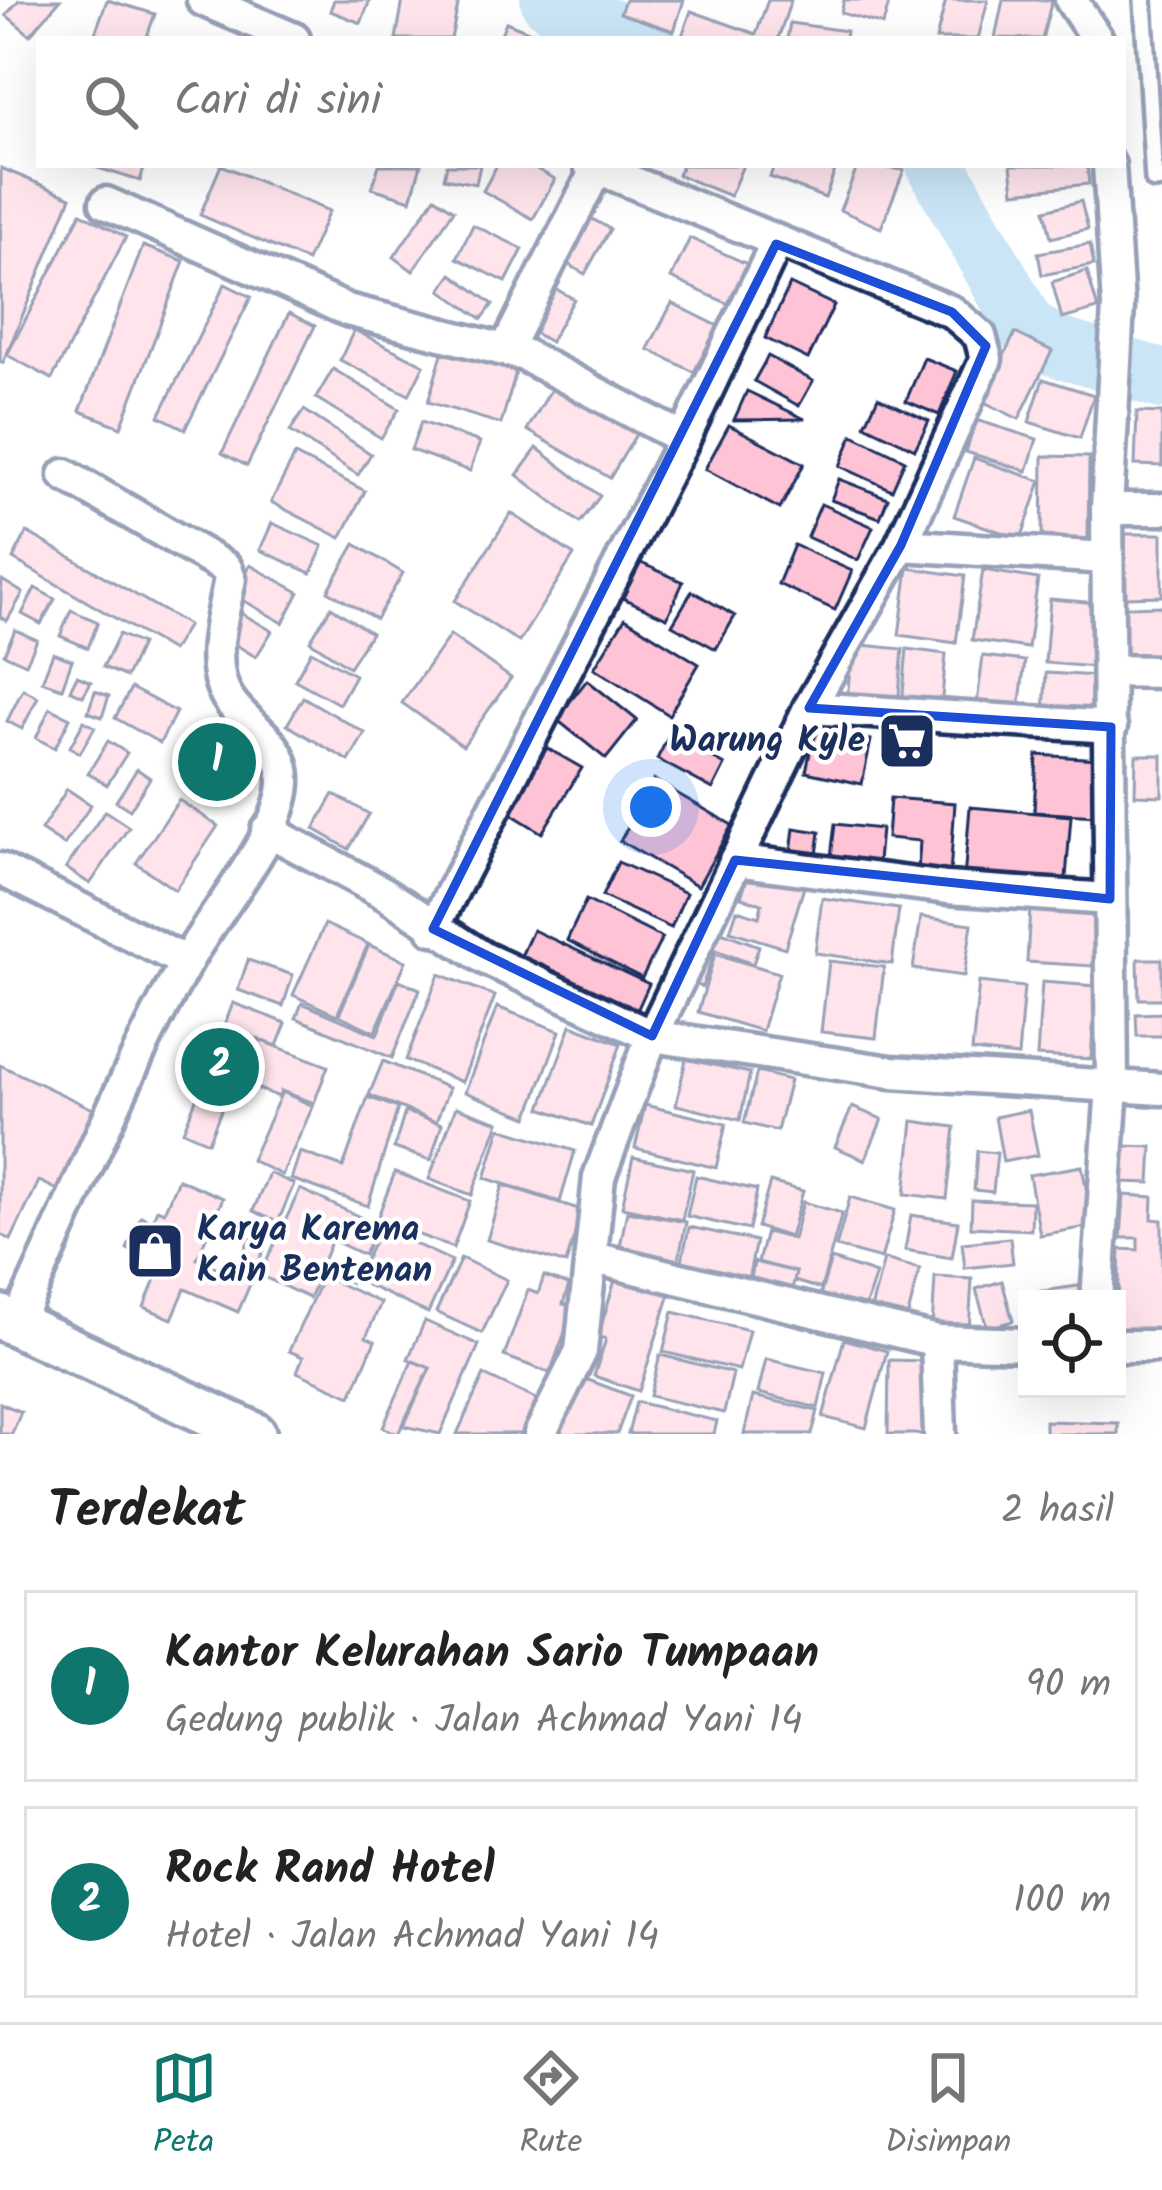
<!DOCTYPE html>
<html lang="id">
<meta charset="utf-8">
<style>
body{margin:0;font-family:Kalam,sans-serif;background:#f2f2f2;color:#222}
.controls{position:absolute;right:36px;bottom:36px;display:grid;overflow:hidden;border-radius:0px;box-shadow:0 12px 48px #0002}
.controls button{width:108px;height:108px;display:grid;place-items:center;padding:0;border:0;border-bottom:3px solid #e0e0e0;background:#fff;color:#222;font:60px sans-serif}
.you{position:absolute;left:651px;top:807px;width:42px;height:42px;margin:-30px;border:9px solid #fff;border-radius:50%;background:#1a73e8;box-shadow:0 0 0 18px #1a73e833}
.badge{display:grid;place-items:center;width:78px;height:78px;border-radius:50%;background:#0f766e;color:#fff;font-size:39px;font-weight:700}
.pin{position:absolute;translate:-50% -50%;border:6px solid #fff;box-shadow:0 3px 12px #0006}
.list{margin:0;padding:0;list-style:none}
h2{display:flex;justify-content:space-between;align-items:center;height:156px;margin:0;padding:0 48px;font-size:51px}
h2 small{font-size:39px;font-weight:400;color:#767676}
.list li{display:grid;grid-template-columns:78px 1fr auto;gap:36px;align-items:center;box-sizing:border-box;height:192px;margin:0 24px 24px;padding:0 24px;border:3px solid #e0e0e0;border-radius:0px}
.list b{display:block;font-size:45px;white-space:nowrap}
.list p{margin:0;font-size:39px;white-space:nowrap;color:#767676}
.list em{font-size:39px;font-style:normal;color:#767676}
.icon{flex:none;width:66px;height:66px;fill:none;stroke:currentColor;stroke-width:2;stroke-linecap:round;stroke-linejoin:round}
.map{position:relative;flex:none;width:1162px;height:1434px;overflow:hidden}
.search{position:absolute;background:#fff;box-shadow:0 12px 48px #0002;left:36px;right:36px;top:36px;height:132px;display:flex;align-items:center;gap:30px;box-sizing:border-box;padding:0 42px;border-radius:0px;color:#767676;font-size:45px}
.sheet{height:588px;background:#fff}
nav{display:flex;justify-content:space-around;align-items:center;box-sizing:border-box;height:168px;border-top:3px solid #e0e0e0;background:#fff;font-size:33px;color:#767676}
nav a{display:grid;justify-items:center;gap:6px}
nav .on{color:#0f766e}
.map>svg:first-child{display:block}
</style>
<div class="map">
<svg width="1162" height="1434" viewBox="0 0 1162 1434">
<rect width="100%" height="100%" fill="#fff"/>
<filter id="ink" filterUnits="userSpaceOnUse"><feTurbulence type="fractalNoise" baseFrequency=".00833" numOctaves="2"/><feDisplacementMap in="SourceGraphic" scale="24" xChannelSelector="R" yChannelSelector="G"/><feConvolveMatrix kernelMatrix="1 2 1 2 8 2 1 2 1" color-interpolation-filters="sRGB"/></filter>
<g filter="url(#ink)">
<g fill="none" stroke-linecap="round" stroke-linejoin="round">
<g stroke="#8bc7eb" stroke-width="60">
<polyline points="550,0 572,17 645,39"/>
<polyline points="936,165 1025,326 1051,345 1162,379"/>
</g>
</g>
<g fill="#fec3d4" stroke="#1b2f5e" stroke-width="3">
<polygon points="19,0 60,0 30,35 6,15"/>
<polygon points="107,0 155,14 146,39 93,39"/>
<polygon points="334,0 370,0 361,23 330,11"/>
<polygon points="403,0 459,0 451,39 396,39"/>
<polygon points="625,0 684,0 674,31 620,13"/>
<polygon points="768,0 791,0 778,39 681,39 691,11 756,34"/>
<polygon points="844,0 890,0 883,25 841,13"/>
<polygon points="946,0 988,0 978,39 936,39"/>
<polygon points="1003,0 1052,0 1042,39 995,38"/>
<polygon points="506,22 548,39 499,39"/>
<polygon points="790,23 846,31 845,39 787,39"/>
<polygon points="88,165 145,165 140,181"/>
<polygon points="221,165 329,211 307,261 200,215"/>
<polygon points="379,165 421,165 411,200 372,188"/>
<polygon points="447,165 480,165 476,184 444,178"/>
<polygon points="497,165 529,165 555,179 533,219 483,191"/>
<polygon points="682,165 743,165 730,196 678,175"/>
<polygon points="774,165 837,165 825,198 770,177"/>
<polygon points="858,165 904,170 881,228 840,210"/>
<polygon points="1011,165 1087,165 1089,184 1014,192"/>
<polygon points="1,168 71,197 3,363 0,361"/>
<polygon points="435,197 454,210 413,271 394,257"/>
<polygon points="1081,201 1088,229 1051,238 1045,210"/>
<polygon points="580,212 610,229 585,274 555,257"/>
<polygon points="81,213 126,237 52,379 7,355"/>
<polygon points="473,225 523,249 506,282 457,258"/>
<polygon points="690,238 747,264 729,304 671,278"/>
<polygon points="1090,244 1094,265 1042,275 1038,253"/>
<polygon points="143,246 184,261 121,427 80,411"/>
<polygon points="1087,271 1098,309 1062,319 1052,282"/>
<polygon points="452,274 493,304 482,319 441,290"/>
<polygon points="545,283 574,299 550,342 522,326"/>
<polygon points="225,284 251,297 185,429 159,416"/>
<polygon points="790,284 834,305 808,359 765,338"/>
<polygon points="672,303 718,326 694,372 648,349"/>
<polygon points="289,313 315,326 247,466 222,453"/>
<polygon points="354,330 424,365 409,395 340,360"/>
<polygon points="1015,333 1052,351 1019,419 982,401"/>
<polygon points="443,350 516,372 501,424 428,402"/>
<polygon points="768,356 813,381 799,406 754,381"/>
<polygon points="924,358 957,371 939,415 906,401"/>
<polygon points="333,369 399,409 381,438 316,398"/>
<polygon points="1043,379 1094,395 1080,438 1029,422"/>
<polygon points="555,383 638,431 610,478 527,430"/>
<polygon points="747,391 805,419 734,420"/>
<polygon points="878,397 929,421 915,449 865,425"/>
<polygon points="304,410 371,454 358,475 290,431"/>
<polygon points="1137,412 1162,413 1162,466 1135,465"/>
<polygon points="976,420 1037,439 1027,471 966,452"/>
<polygon points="421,422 480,442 470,471 411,450"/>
<polygon points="729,425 804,464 780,509 705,469"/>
<polygon points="853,435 905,460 892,490 840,466"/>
<polygon points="537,448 600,496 580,523 517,475"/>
<polygon points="295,455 365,491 341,538 271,502"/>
<polygon points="1043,456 1089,457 1088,542 1042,541"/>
<polygon points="974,458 1041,481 1021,539 954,516"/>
<polygon points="839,479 888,498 880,518 831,500"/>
<polygon points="821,504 873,527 858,560 807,537"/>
<polygon points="511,513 574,555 519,642 455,601"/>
<polygon points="272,523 323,546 311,573 260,550"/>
<polygon points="27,532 188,625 172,651 13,559"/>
<polygon points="1125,534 1162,534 1162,596 1126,597"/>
<polygon points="355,544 403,573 376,619 328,591"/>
<polygon points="794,545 852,571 835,610 778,584"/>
<polygon points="630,558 683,582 667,618 614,594"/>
<polygon points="250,565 299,592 283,623 234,595"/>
<polygon points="908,568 965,576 956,643 899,635"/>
<polygon points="983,570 1038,579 1028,648 972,640"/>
<polygon points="2,580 23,593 7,621 0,617"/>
<polygon points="35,588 55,599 41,624 22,614"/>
<polygon points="692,591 735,616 716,649 672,625"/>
<polygon points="1050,599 1099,603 1094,667 1045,663"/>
<polygon points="1162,606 1162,662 1125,663 1124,607"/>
<polygon points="331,607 371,633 349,667 310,641"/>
<polygon points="71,610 98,622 88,648 60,636"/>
<polygon points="241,613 272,631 256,657 226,639"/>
<polygon points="625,618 699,664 669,715 594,668"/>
<polygon points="15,630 37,640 26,664 4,654"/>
<polygon points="119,634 141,644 126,677 103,667"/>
<polygon points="450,635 511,678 463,746 402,703"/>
<polygon points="852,644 903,649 898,706 847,701"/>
<polygon points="907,649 946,654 941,709 902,704"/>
<polygon points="311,651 355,675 339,704 295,680"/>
<polygon points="53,653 72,660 62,688 42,681"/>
<polygon points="983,656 1025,661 1019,710 977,704"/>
<polygon points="1046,673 1097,676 1094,718 1044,715"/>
<polygon points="77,676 91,682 83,696 70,690"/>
<polygon points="587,680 637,720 606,759 556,719"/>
<polygon points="131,688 176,712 160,743 115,718"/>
<polygon points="23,689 38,697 22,729 7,721"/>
<polygon points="95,691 109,696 102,717 88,712"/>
<polygon points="303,697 365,733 349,761 287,725"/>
<polygon points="50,708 70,718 55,748 36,738"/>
<polygon points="84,721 95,727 80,753 70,747"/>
<polygon points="888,726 928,728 926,758 887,755"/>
<polygon points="207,727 251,750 228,796 184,774"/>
<polygon points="815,728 871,740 862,784 806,772"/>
<polygon points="669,735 725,765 713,789 657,759"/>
<polygon points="108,741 127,753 107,785 88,773"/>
<polygon points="547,748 582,768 542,833 508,812"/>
<polygon points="1037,755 1098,759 1095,816 1034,812"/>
<polygon points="1136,755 1162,755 1162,796 1135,795"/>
<polygon points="137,769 150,778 130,810 116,801"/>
<polygon points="654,780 732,825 698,886 620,841"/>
<polygon points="67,789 91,805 64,845 41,830"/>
<polygon points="334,794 369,814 349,849 314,829"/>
<polygon points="890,798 955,803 950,875 918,872 920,841 887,838"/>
<polygon points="179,800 218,826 175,890 136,863"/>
<polygon points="970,807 1071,816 1065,890 964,880"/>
<polygon points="105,811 129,827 90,884 66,868"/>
<polygon points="835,824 881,829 878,862 831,857"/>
<polygon points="794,828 820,832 817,855 791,852"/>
<polygon points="618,862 686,893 671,928 602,896"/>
<polygon points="751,866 805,884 785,948 730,931 737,910 759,917 762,904 741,897"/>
<polygon points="822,898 899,909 892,964 815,953"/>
<polygon points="586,900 662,938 642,978 567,940"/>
<polygon points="1030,907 1096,911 1093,966 1027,962"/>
<polygon points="921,917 972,924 964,976 913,969"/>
<polygon points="325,924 368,944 337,1015 293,995"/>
<polygon points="705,926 759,946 753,964 715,950 702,987 685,981"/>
<polygon points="533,930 649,984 631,1024 515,969"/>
<polygon points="369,945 406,961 375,1032 339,1015"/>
<polygon points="715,954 779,973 762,1031 698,1012"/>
<polygon points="1138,959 1162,959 1162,999 1139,999"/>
<polygon points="248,960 293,975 283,1006 238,990"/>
<polygon points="829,961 884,967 876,1038 821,1032"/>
<polygon points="439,974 495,996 462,1082 406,1060"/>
<polygon points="399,980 420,989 392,1058 296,1018 302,1003 377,1035"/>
<polygon points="979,982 1024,987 1018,1056 972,1051"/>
<polygon points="1042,982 1096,986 1091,1059 1037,1056"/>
<polygon points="233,1003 286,1023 277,1046 241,1033 236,1047 219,1040"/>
<polygon points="497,1007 560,1031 528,1117 465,1092"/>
<polygon points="1162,1013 1162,1036 1137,1036 1136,1014"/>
<polygon points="571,1025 621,1044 591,1126 541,1108"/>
<polygon points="241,1033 328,1066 314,1103 281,1091 279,1097 208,1069 219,1040 236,1047"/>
<polygon points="686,1059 750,1073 740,1120 676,1105"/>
<polygon points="383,1061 449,1088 436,1122 369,1095"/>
<polygon points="0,1065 95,1110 58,1190 39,1181 11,1240 0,1234"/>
<polygon points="757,1072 790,1080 777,1131 744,1123"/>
<polygon points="206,1075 231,1086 208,1142 183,1131"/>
<polygon points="282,1092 313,1106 282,1175 251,1160"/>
<polygon points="368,1097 398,1108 368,1206 291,1179 300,1152 343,1167"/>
<polygon points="645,1105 726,1124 716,1168 635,1148"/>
<polygon points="456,1107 499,1122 472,1195 429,1179"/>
<polygon points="852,1107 882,1119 865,1160 835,1147"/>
<polygon points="1029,1110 1038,1155 1003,1162 995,1117"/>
<polygon points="405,1112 442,1124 431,1160 394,1148"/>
<polygon points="913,1121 955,1127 947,1199 905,1194"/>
<polygon points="500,1128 575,1151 560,1202 485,1178"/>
<polygon points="1124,1146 1152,1147 1150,1183 1122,1182"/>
<polygon points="977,1151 997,1153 993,1192 974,1190"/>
<polygon points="633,1157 693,1170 682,1220 622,1207"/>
<polygon points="1082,1166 1093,1226 1040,1235 1029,1175"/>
<polygon points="395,1172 470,1201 453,1248 377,1219"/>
<polygon points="269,1173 294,1184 278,1222 253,1211"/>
<polygon points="696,1176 757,1190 749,1230 687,1216"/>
<polygon points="178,1179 223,1198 197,1259 251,1282 238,1312 185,1289 172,1319 144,1307 156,1277 133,1266 139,1254 127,1249 141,1216 152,1221 157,1209 164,1212"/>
<polygon points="770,1182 803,1191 790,1237 757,1227"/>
<polygon points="503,1185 582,1210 566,1264 487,1240"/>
<polygon points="300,1189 377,1225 364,1255 332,1240 324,1259 355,1274 351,1283 322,1270 309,1298 260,1275"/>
<polygon points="1124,1195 1153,1197 1152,1219 1162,1220 1162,1334 1117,1331 1120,1249 1138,1250 1138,1238 1121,1238"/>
<polygon points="850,1197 895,1210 881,1259 836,1247"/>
<polygon points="972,1200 1032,1202 1031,1230 971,1227"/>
<polygon points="803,1202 842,1213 821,1289 794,1281 796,1272 758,1262 766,1232 793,1239"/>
<polygon points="627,1211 686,1222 676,1273 617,1261"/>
<polygon points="911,1215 958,1222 952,1258 905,1250"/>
<polygon points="258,1219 274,1226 252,1277 236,1270"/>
<polygon points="689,1227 756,1241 745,1294 678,1280"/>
<polygon points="380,1228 452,1261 428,1313 356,1280"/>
<polygon points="1010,1238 1013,1263 965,1268 962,1243"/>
<polygon points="461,1258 507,1280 482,1333 436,1312"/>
<polygon points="831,1259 876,1274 861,1320 817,1305"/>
<polygon points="884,1259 920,1269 905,1326 869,1316"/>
<polygon points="754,1262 796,1272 791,1294 750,1284"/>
<polygon points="323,1276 381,1303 366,1337 375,1341 351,1396 297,1372 303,1357 289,1351"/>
<polygon points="544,1276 569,1285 563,1304 574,1307 550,1373 504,1356 528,1290 538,1294"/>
<polygon points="616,1277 670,1294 639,1391 594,1376 606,1339 598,1336"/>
<polygon points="935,1277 972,1279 969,1331 932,1329"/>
<polygon points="1002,1281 1013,1321 987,1328 976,1289"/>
<polygon points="1085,1285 1087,1299 1029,1299 1028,1293"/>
<polygon points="673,1312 749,1330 739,1370 663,1352"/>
<polygon points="425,1321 479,1345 440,1434 404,1426 430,1368 408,1359"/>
<polygon points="844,1339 887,1351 866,1428 823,1417"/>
<polygon points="660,1355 733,1373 724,1413 650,1396"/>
<polygon points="766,1359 826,1373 818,1408 758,1393"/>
<polygon points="889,1360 927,1361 926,1434 888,1434"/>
<polygon points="412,1361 430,1368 398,1434 383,1427"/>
<polygon points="484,1375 540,1401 525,1434 457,1434"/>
<polygon points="575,1375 631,1396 617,1434 553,1434"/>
<polygon points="753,1396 818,1411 812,1434 744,1434"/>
<polygon points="636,1402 717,1421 714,1434 628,1434"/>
<polygon points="0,1403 21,1412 12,1434 0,1434"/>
<polygon points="1045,1421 1118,1423 1118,1434 1045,1434"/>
</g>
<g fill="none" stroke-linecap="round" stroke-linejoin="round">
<g stroke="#1b2f5e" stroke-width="24">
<polyline id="service" points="1143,0 1154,180 1162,179"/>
</g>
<g stroke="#1b2f5e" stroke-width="39">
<g id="minor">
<polyline points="203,0 294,39"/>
<polyline points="1071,0 1097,39"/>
<polyline points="106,203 347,310 524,355 684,439"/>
<polyline points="506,349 597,168"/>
<polyline points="1107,509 1162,509"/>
<polyline points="901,545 1107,558"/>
<polyline points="1110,671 1162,672"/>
<polyline points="809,708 1111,727"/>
<polyline points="267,830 384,893 484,958 652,1036 891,1072 1162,1089"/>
<polyline points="735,860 947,888 1110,899"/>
<polyline points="0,869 186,962"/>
<polyline points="433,929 684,439 776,244"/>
<polyline points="594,1258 937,1341 940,1434"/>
<polyline points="1097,1299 1112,1087 1107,509 1118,306 1109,165"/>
<path d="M16,1324C73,1204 122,1075 188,959C214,913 282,834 284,783C286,736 237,726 222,686C210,653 224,612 230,578L226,568L65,475"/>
<polyline points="937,1341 1027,1344"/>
<polyline points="1117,1346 1162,1346"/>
<polyline points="540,1434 581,1351 599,1177 652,1036 809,708 901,545 986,359 980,336 952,312 590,165"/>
</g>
</g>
<g stroke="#1b2f5e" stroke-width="51">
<polyline id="secondary" points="0,1317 254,1434"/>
</g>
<use href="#service" stroke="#fff" stroke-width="15"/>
<use href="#minor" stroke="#fff" stroke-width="30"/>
<use href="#secondary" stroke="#fff" stroke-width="42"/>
</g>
</g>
<path d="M0 0H1162V1434H0ZM776,244L952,312L986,346L901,545L809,708L1111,727L1110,899L735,860L652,1036L433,929Z" fill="#fff" fill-opacity=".55" fill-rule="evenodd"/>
<path fill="none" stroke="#1d4ed8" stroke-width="9" stroke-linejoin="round" d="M776,244L952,312L986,346L901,545L809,708L1111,727L1110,899L735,860L652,1036L433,929Z"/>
<defs>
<g id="supermarket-square" transform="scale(3)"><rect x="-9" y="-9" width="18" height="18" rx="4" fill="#1b2f5e" stroke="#fff"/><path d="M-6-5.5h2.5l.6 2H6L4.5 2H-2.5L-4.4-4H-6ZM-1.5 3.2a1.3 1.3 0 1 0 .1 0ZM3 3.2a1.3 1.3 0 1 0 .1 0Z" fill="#fff"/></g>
<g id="shop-square" transform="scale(3)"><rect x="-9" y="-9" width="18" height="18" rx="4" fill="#1b2f5e" stroke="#fff"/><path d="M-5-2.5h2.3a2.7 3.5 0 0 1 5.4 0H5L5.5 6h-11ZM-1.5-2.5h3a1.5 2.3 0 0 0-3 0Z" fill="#fff"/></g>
</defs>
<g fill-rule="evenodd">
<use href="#supermarket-square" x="907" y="741"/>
<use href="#shop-square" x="155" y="1251"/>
</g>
<g text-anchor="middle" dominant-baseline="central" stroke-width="9" stroke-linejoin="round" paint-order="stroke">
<g font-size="36" font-weight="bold" fill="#1b2f5e" stroke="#fff" text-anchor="end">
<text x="865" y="741">Warung Kyle</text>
<text x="197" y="1230" text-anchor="start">Karya Karema<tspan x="197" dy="41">Kain Bentenan</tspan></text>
</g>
</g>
</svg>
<div class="controls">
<button><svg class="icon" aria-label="locate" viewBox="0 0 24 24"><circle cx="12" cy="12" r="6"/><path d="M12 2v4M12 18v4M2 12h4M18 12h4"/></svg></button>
</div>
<div class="you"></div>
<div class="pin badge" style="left:217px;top:762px">1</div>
<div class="pin badge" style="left:220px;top:1067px">2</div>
<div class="search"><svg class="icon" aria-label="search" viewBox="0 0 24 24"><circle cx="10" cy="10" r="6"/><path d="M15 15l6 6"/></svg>Cari di sini</div>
</div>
<section class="sheet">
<h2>Terdekat<small>2 hasil</small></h2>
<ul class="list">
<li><span class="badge">1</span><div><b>Kantor Kelurahan Sario Tumpaan</b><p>Gedung publik · Jalan Achmad Yani 14</p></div><em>90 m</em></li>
<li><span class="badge">2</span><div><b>Rock Rand Hotel</b><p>Hotel · Jalan Achmad Yani 14</p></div><em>100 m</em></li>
</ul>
</section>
<nav>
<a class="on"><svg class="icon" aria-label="map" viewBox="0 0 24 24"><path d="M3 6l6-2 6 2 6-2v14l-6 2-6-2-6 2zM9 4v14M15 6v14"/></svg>Peta</a>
<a><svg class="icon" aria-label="directions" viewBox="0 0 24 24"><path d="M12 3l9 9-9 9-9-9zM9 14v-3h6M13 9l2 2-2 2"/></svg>Rute</a>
<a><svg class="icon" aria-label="saved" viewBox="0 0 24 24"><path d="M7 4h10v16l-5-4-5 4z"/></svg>Disimpan</a>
</nav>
